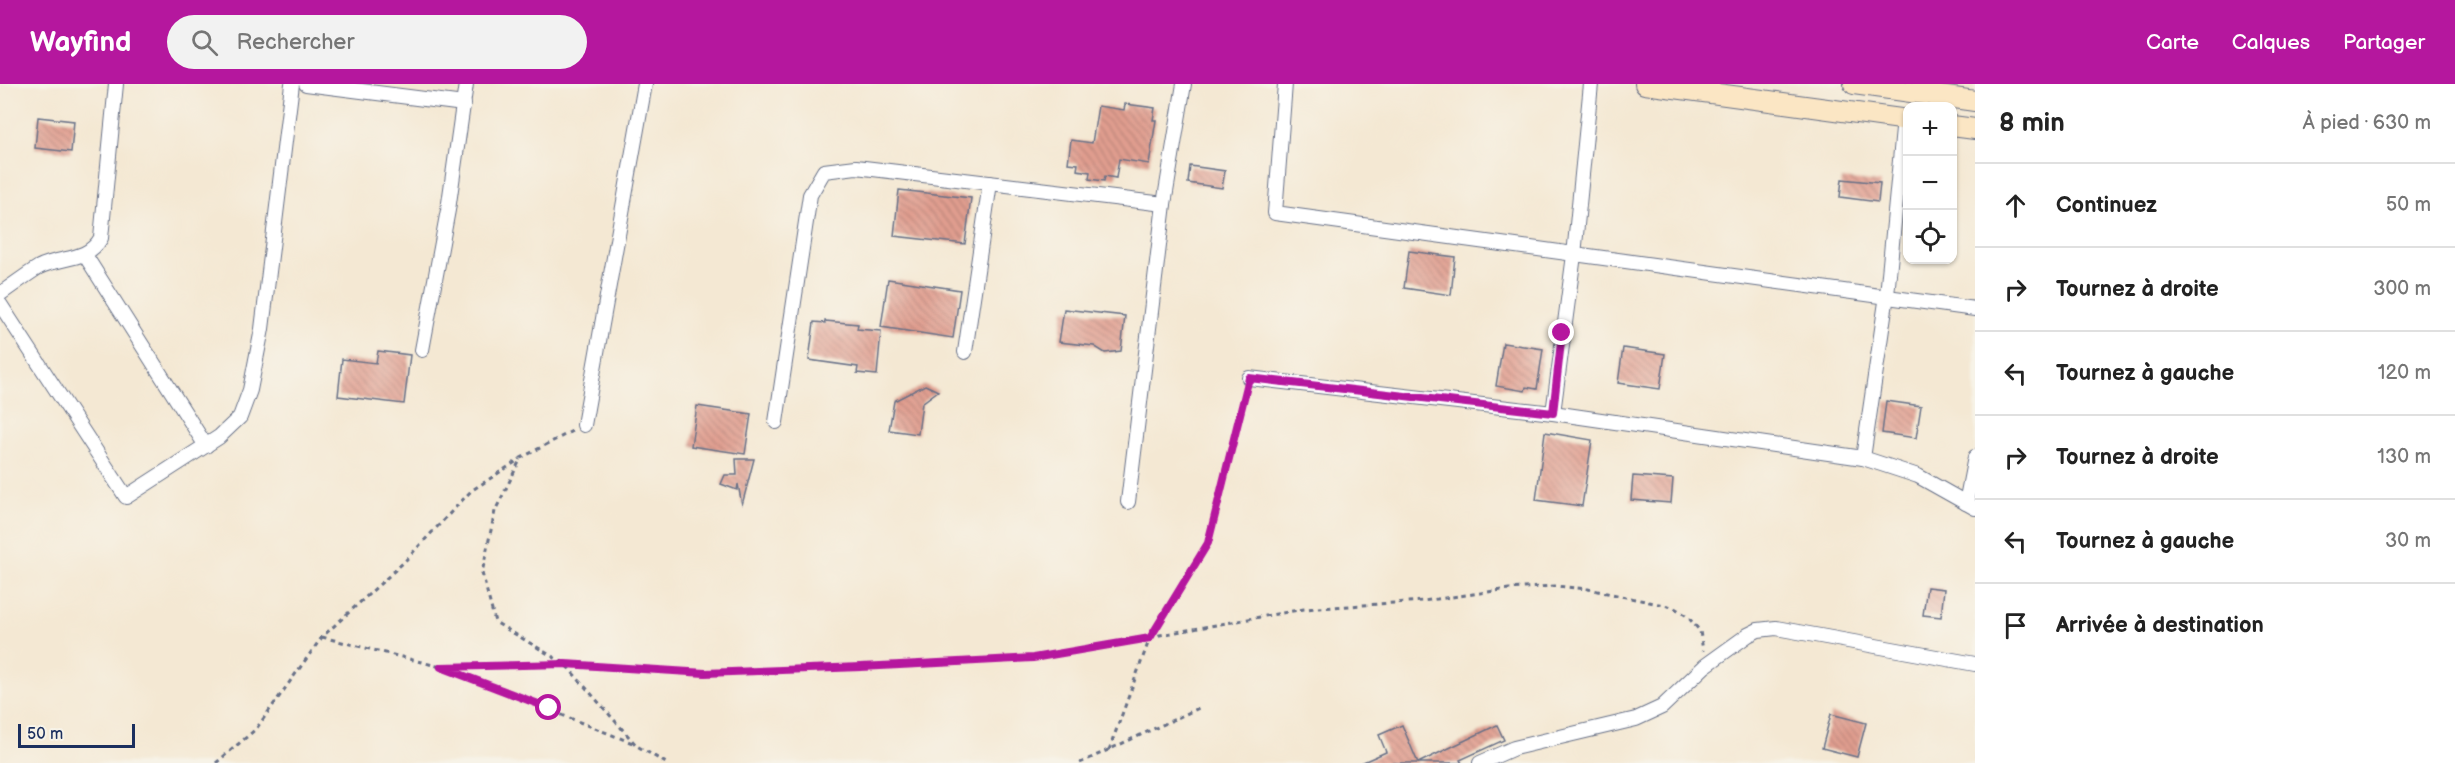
<!DOCTYPE html>
<html lang="fr">
<meta charset="utf-8">
<style>
body{margin:0;font-family:"Balsamiq Sans",sans-serif;background:#f2f2f2;color:#222}
.controls{position:absolute;right:18px;top:18px;display:grid;overflow:hidden;border-radius:12px;box-shadow:0 2px 4px #0004}
.controls button{width:54px;height:54px;display:grid;place-items:center;padding:0;border:0;border-bottom:2px solid #e0e0e0;background:#fff;color:#222;font:30px sans-serif}
.scale{position:absolute;left:18px;bottom:15px;width:117px;box-sizing:border-box;padding-left:6px;border:3px solid #1b2f5e;border-top:0;font-size:16px;line-height:21px;white-space:nowrap;color:#1b2f5e;-webkit-text-stroke:4px #f7f3e8;paint-order:stroke}
.stop{position:absolute;width:18px;height:18px;margin:-14px;border:4px solid #b5179e;border-radius:50%;background:#fff}
.stop.end{background:#b5179e;border-color:#fff;box-shadow:0 2px 6px #0008}
.list{margin:0;padding:0;list-style:none}
h2{display:flex;justify-content:space-between;align-items:center;height:78px;margin:0;padding:0 24px;font-size:26px}
h2 small{font-size:20px;font-weight:400;color:#767676}
.list li{display:grid;grid-template-columns:39px 1fr auto;gap:18px;align-items:center;box-sizing:border-box;height:84px;padding:0 24px;border-top:2px solid #e0e0e0}
.list b{display:block;font-size:22px;white-space:nowrap}
.list em{font-size:20px;font-style:normal;color:#767676}
.icon{flex:none;width:33px;height:33px;fill:none;stroke:currentColor;stroke-width:2;stroke-linecap:round;stroke-linejoin:round}
.map{position:relative;flex:none;width:1975px;height:679px;overflow:hidden}
header{display:flex;align-items:center;gap:36px;box-sizing:border-box;height:84px;padding:0 30px;background:#b5179e;color:#fff}
header strong{font-size:28px}
nav{display:flex;gap:33px;margin-inline-start:auto;font-size:21px}
.search{width:420px;height:54px;background:#f2f2f2;display:flex;align-items:center;gap:15px;box-sizing:border-box;padding:0 21px;border-radius:33px;color:#767676;font-size:22px}
main{display:flex}
aside{flex:1;background:#fff}
.map>svg:first-child{display:block}
</style>
<header>
<strong>Wayfind</strong>
<div class="search"><svg class="icon" aria-label="search" viewBox="0 0 24 24"><circle cx="10" cy="10" r="6"/><path d="M15 15l6 6"/></svg>Rechercher</div>
<nav><a>Carte</a><a>Calques</a><a>Partager</a></nav>
</header>
<main>
<div class="map">
<svg width="1975" height="679" viewBox="0 0 1975 679">
<defs>
<pattern id="building-back-hatch" width="6" height="6" patternUnits="userSpaceOnUse" patternTransform="scale(1.5)"><rect width="6" height="6" fill="#e19e8f"/><path d="M-1 5l2 2M0 0l6 6M5-1l2 2" fill="none" stroke="#b68178"/></pattern>
</defs>
<rect width="100%" height="100%" fill="#f7f3e8"/>
<filter id="ink" filterUnits="userSpaceOnUse"><feTurbulence type="fractalNoise" baseFrequency=".0167" numOctaves="2"/><feDisplacementMap in="SourceGraphic" scale="12" xChannelSelector="R" yChannelSelector="G"/><feConvolveMatrix kernelMatrix="1 2 1 2 8 2 1 2 1" color-interpolation-filters="sRGB"/></filter>
<filter id="wash" filterUnits="userSpaceOnUse"><feTurbulence type="fractalNoise" baseFrequency=".008" numOctaves="4" result="noise"/><feDisplacementMap in="SourceGraphic" scale="24" xChannelSelector="R" yChannelSelector="G"/><feGaussianBlur stdDeviation="1.35" result="paint"/><feColorMatrix in="noise" values="0 0 0 0 0 0 0 0 0 0 0 0 0 0 0 0 0 1.4 0 .05"/><feComposite in="paint" operator="in"/></filter>
<g filter="url(#wash)">
<rect width="100%" height="100%" fill="#f4e8d3"/>
<g id="blocks">
<g fill="url(#building-back-hatch)">
<polygon points="1125,20 1155,24 1153,36 1156,36 1149,80 1119,75 1116,94 1105,92 1104,97 1089,95 1090,88 1077,86 1078,80 1068,79 1071,56 1092,59 1098,22 1124,26"/>
<polygon points="38,33 74,37 71,68 35,64"/>
<polygon points="1190,82 1225,87 1222,104 1188,99"/>
<polygon points="1842,95 1880,99 1878,118 1840,113"/>
<polygon points="899,106 971,114 965,160 894,152"/>
<polygon points="1409,167 1455,173 1451,211 1404,204"/>
<polygon points="888,195 960,206 953,254 881,243"/>
<polygon points="1064,225 1125,232 1121,267 1105,269 1094,262 1059,258"/>
<polygon points="825,237 858,240 857,245 881,247 877,291 857,289 858,283 809,276 814,238 825,239"/>
<polygon points="1503,259 1543,265 1537,305 1526,303 1525,307 1496,302"/>
<polygon points="1623,264 1665,270 1660,305 1618,299"/>
<polygon points="378,267 410,271 404,320 338,312 342,275 376,279"/>
<polygon points="925,301 938,307 922,319 918,350 889,346 894,317"/>
<polygon points="1886,317 1921,322 1916,354 1882,349"/>
<polygon points="697,322 751,330 745,370 691,362"/>
<polygon points="1545,348 1592,356 1582,422 1536,416"/>
<polygon points="736,375 754,375 742,421 738,400 737,406 721,400 725,391 737,391"/>
<polygon points="1633,392 1673,395 1671,419 1631,416"/>
<polygon points="1927,503 1944,505 1941,533 1923,531"/>
<polygon points="1831,630 1866,639 1857,673 1822,664"/>
<polygon points="1402,641 1418,679 1361,679 1386,668 1379,651"/>
<polygon points="1497,641 1504,656 1460,676 1462,679 1418,679"/>
</g>
</g>
</g>
<g filter="url(#ink)">
<use href="#blocks" fill-opacity="0" stroke="#677087" stroke-width="1.5"/>
<g fill="none" stroke-linecap="round" stroke-linejoin="round">
<g stroke="#677087" stroke-width="16">
<g id="street">
<polyline points="306,0 464,20"/>
<polyline points="1285,0 1275,129 1975,225"/>
<polyline points="85,171 206,362"/>
<path d="M0,210C13,201 26,191 39,183C62,172 87,178 101,154L116,0"/>
<polyline points="0,220 126,413 219,353 240,333 250,306 262,245 292,0"/>
<polyline points="422,266 448,126 466,0"/>
<polyline points="965,268 990,99"/>
<polyline points="1249,294 1553,329 1863,374 1918,392 1975,424"/>
<polyline points="1553,329 1574,171 1591,0"/>
<polyline points="776,338 810,111 824,87 856,83 1164,120"/>
<polyline points="584,341 645,0"/>
<polyline points="1863,374 1887,211 1904,35"/>
<polyline points="1128,418 1164,120 1184,0"/>
<polyline points="1966,419 1975,373"/>
<polyline points="1480,679 1514,664 1636,635 1662,623 1705,582 1748,551 1758,546 1776,544 1975,580"/>
</g>
</g>
<g stroke="#677087" stroke-width="22">
<g id="secondary">
<polyline points="1645,0 1908,36"/>
<polyline points="1854,0 1975,17"/>
<polyline points="1952,42 1975,45"/>
</g>
</g>
<g stroke="#677087" stroke-width="3" stroke-dasharray="4.5 4.5" stroke-linecap="butt">
<polyline points="572,347 521,374 495,427 482,489 495,538 565,580 637,662 666,679"/>
<polyline points="322,553 441,583 635,660"/>
<polyline points="441,583 565,580 705,589 1033,574 1304,525 1423,517 1509,505 1555,502 1588,505 1673,523 1687,532 1700,547 1703,567"/>
<polyline points="1109,666 1150,554 1208,458 1246,306"/>
<polyline points="216,679 256,645 322,553 403,479 471,407 520,375"/>
<polyline points="1080,679 1201,623"/>
</g>
<use href="#street" stroke="#fff" stroke-width="14"/>
<use href="#secondary" stroke="#fbe6c4" stroke-width="20"/>
</g>
</g>
<g fill="none" stroke-linecap="round" stroke-linejoin="round" filter="url(#ink)">
<polyline stroke="#b5179e" stroke-width="8" points="549,624 441,583 565,580 705,589 861,583 1033,574 1150,554 1208,459 1249,294 1553,329 1562,249"/>
</g>
</svg>
<div class="controls">
<button>+</button>
<button>−</button>
<button><svg class="icon" aria-label="locate" viewBox="0 0 24 24"><circle cx="12" cy="12" r="6"/><path d="M12 2v4M12 18v4M2 12h4M18 12h4"/></svg></button>
</div>
<div class="scale">50 m</div>
<div class="stop" style="left:549px;top:624px"></div>
<div class="stop end" style="left:1562px;top:249px"></div>
</div>
<aside>
<h2>8 min<small>À pied · 630 m</small></h2>
<ul class="list">
<li><svg class="icon" aria-label="ahead" viewBox="0 0 24 24"><path d="M12 20V5M6 11l6-6 6 6"/></svg><div><b>Continuez</b></div><em>50 m</em></li>
<li><svg class="icon" aria-label="right" viewBox="0 0 24 24"><path d="M7 20v-9h11M14 6l5 5-5 5"/></svg><div><b>Tournez à droite</b></div><em>300 m</em></li>
<li><svg class="icon" aria-label="left" viewBox="0 0 24 24"><path d="M17 20v-9H6M10 6l-5 5 5 5"/></svg><div><b>Tournez à gauche</b></div><em>120 m</em></li>
<li><svg class="icon" aria-label="right" viewBox="0 0 24 24"><path d="M7 20v-9h11M14 6l5 5-5 5"/></svg><div><b>Tournez à droite</b></div><em>130 m</em></li>
<li><svg class="icon" aria-label="left" viewBox="0 0 24 24"><path d="M17 20v-9H6M10 6l-5 5 5 5"/></svg><div><b>Tournez à gauche</b></div><em>30 m</em></li>
<li><svg class="icon" aria-label="arrive" viewBox="0 0 24 24"><path d="M6 21V4h12l-3 4 3 4H6"/></svg><div><b>Arrivée à destination</b></div></li>
</ul>
</aside>
</main>
